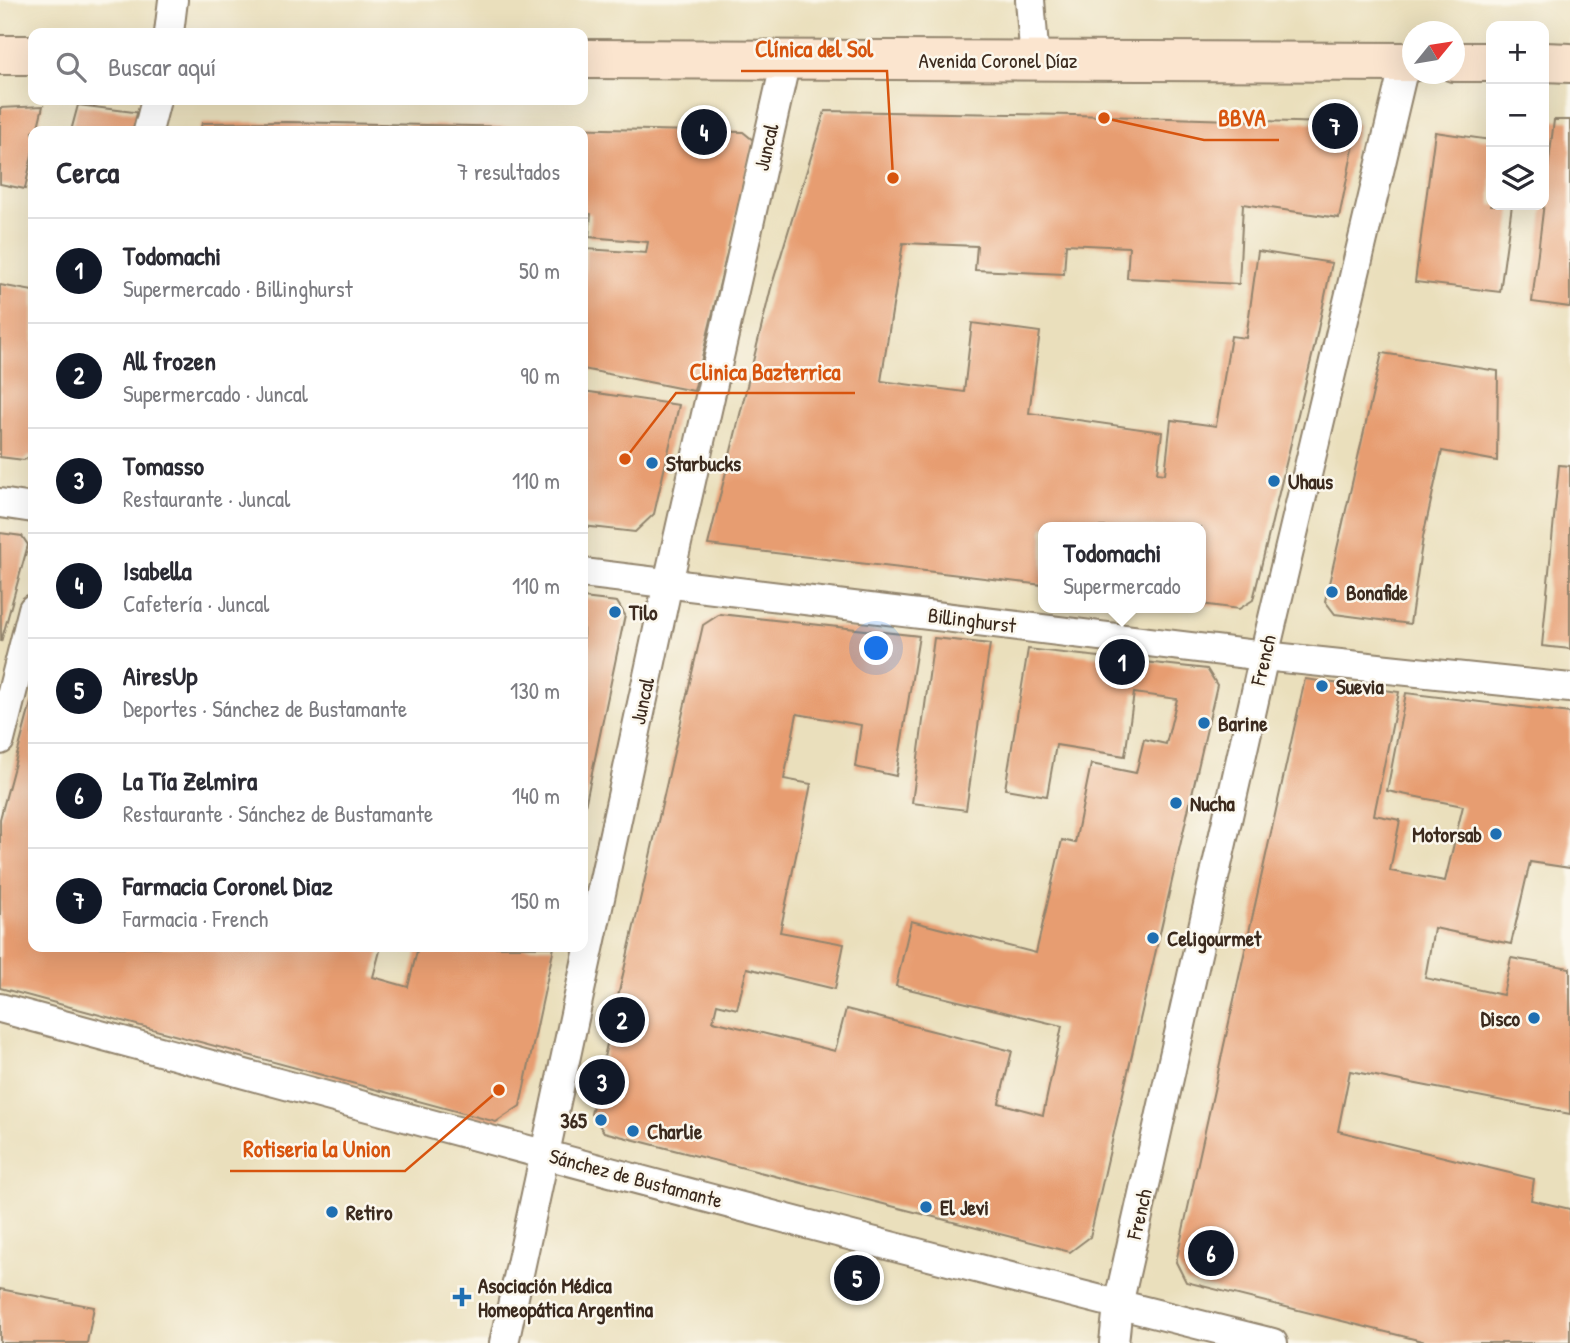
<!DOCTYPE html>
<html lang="es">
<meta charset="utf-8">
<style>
body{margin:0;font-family:"Patrick Hand",sans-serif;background:#f2f2f3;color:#2b2b33}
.controls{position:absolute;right:21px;top:21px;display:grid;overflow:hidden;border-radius:14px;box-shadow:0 7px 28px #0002}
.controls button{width:63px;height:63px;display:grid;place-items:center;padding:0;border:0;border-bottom:2px solid #e1e1e2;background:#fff;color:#2b2b33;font:35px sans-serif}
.compass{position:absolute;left:1402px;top:21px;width:63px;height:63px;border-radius:50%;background:#fff;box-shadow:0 7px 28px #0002;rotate:60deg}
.you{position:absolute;left:877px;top:649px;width:24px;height:24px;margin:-18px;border:5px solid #fff;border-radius:50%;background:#1a73e8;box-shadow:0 0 0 10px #1a73e833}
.badge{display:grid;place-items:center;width:46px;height:46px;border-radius:50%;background:#111827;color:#fff;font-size:23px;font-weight:700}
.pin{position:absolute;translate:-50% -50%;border:4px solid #fff;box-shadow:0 2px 7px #0006}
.popup{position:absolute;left:1038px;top:522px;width:168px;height:91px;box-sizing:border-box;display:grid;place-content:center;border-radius:14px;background:#fff;filter:drop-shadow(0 2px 5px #0005);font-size:23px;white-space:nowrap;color:#7c7c81}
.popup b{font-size:26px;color:#2b2b33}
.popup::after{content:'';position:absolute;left:50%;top:100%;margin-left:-14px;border:14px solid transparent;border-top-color:#fff}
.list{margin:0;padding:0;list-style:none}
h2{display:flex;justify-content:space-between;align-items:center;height:91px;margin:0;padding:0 28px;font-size:30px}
h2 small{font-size:23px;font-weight:400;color:#7c7c81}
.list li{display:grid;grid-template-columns:46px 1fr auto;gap:21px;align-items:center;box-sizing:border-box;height:105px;padding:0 28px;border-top:2px solid #e1e1e2}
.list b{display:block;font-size:26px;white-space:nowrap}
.list p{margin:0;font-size:23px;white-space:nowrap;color:#7c7c81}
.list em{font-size:23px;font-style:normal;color:#7c7c81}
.icon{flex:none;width:38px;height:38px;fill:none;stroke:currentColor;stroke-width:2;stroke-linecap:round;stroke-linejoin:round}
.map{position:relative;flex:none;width:1570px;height:1343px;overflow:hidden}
.search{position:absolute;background:#fff;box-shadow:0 7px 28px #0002;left:28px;top:28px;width:560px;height:77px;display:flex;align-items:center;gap:18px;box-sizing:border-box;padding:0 24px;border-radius:14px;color:#7c7c81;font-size:26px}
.panel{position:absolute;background:#fff;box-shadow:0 7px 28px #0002;left:28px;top:126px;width:560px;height:826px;border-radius:14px}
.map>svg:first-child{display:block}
</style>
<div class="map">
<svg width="1570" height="1343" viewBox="0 0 1570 1343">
<rect width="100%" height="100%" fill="#fbf7ec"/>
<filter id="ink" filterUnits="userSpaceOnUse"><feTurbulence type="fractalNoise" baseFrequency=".0143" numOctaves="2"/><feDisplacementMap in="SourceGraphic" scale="14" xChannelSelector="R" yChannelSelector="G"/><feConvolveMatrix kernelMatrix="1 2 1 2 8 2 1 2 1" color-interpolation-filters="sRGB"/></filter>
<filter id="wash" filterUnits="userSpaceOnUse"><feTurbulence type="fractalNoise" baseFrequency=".00686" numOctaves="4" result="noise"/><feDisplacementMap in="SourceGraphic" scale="28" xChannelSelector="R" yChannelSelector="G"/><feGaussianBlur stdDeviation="1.57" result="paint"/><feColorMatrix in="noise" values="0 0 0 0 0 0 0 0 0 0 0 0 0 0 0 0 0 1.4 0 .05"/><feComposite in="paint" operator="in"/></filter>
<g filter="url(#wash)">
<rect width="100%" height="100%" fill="#eadfbc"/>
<g id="blocks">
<g fill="#e79d71">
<polygon points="78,105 142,113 137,131 71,131"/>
<polygon points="43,106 37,131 33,131 33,150 25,189 0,184 0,108"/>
<polygon points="825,111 1074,115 1358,124 1339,218 1243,204 1239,284 1127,278 1129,247 1066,244 1064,274 975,270 977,246 903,243 881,381 964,392 972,323 1040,332 1029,413 1162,432 1157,473 1165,474 1171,420 1216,426 1231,336 1246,338 1258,251 1332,263 1314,348 1253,600 1239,609 1201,604 1201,527 1043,527 1043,585 708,545 771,288"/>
<polygon points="1554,120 1570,120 1570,307 1532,302"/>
<polygon points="287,122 743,132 754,141 694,391 583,369 583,297 586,249 646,253 648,242 589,237 591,214 583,213 583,131 200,131 202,123"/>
<polygon points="1435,132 1491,140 1491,205 1512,205 1500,292 1415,282"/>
<polygon points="0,285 33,291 33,454 24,460 0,457"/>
<polygon points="1382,353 1498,371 1497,461 1442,451 1423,537 1410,624 1335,614 1325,601"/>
<polygon points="583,391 679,405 654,514 635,532 583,526"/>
<polygon points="1559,465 1570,466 1570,649 1542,646"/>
<polygon points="0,533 22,536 28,545 1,642"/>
<polygon points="583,598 617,602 625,615 584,811"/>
<polygon points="720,614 919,636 896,776 855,767 861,725 797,714 784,779 811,784 780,932 844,944 835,989 747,968 737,1009 717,1004 713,1021 835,1051 846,1009 1012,1051 999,1103 1043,1115 1062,1026 896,986 911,921 1036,953 1062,840 1075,843 1091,764 1136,773 1144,739 1166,744 1177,699 1134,693 1125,756 1056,745 1047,796 1005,789 1028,649 1207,669 1217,685 1090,1237 1070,1252 604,1132 591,1114 703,625"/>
<polygon points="934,638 990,644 966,810 912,803"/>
<polygon points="1305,679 1399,692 1374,815 1400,820 1390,871 1445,881 1463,806 1387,791 1406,693 1570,713 1570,868 1530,862 1511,944 1434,928 1425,978 1503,995 1511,958 1570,968 1570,1114 1350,1071 1338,1131 1534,1179 1531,1200 1570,1209 1570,1343 1430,1343 1186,1282 1176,1262"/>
<polygon points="32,699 33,947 381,947 373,977 408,987 418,947 554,947 520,1106 496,1122 0,988 0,819"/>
<polygon points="0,1289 94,1307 87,1343 0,1343"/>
</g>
</g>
</g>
<g filter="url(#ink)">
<use href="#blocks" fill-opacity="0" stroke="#92846d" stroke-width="2"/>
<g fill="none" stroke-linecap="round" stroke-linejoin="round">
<g stroke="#92846d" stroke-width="32">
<g id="street">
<polyline points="1030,0 1035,61"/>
<polyline points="169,33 173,0"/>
<polyline points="148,131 156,100"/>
<polyline points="0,503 33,508"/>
<polyline points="583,573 1264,656 1570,688"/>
<polyline points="0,740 33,609"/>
<path d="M0,1008C424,1122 847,1238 1273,1343"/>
<polyline points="504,1343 668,583 786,60"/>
<polyline points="1114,1343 1118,1305 1264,656 1405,62"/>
</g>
</g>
<g stroke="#92846d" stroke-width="42">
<g id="secondary">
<polyline points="0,55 33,55"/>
<polyline points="583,59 1412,62"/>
<polyline points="1454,62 1491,62"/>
<polyline points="1544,62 1570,63"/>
</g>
</g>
<use href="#street" stroke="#fff" stroke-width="28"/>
<use href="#secondary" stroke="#fbe5cf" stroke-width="38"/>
</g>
</g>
<g fill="#1f6fb2" stroke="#fbf7ec" stroke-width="2.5">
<circle cx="652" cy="463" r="7"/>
<circle cx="1274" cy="481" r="7"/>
<circle cx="1332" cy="592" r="7"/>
<circle cx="615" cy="612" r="7"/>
<circle cx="1322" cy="686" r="7"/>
<circle cx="1204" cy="723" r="7"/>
<circle cx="1176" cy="803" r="7"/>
<circle cx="1496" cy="834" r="7"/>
<circle cx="1153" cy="938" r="7"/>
<circle cx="1534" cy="1018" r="7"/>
<circle cx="601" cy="1120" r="7"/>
<circle cx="633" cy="1131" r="7"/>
<circle cx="926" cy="1207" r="7"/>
<circle cx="332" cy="1212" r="7"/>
<path d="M458.5 1286.5h7v7h7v7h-7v7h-7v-7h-7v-7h7z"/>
</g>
<g text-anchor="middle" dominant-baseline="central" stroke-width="5" stroke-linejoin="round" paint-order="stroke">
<g font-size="21" fill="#3b2a1e" stroke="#fbf7ec">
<text x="998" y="60">Avenida Coronel Díaz</text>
<text transform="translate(766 147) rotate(-77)">Juncal</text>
<text transform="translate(972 620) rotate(7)">Billinghurst</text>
<text transform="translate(1263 660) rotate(-77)">French</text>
<text transform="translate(642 701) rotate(-78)">Juncal</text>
<text transform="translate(636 1178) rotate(15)">Sánchez de Bustamante</text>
<text transform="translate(1139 1214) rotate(-77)">French</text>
</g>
<g font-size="21" font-weight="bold" fill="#3b2a1e" stroke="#fbf7ec" text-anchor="start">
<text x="666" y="463">Starbucks</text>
<text x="1288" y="481">Uhaus</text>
<text x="1346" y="592">Bonafide</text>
<text x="629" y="612">Tilo</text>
<text x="1336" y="686">Suevia</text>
<text x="1218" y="723">Barine</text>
<text x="1190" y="803">Nucha</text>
<text x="1482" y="834" text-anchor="end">Motorsab</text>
<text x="1167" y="938">Celigourmet</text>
<text x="1520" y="1018" text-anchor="end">Disco</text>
<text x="587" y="1120" text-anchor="end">365</text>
<text x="647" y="1131">Charlie</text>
<text x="940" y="1207">El Jevi</text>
<text x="346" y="1212">Retiro</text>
<text x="478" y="1285">Asociación Médica<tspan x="478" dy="24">Homeopática Argentina</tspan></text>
</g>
</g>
<path fill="none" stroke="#d7540e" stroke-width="2.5" d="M893 178L887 71H741M1104 118L1204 140H1279M625 459L676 393H855M499 1090L405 1171H230"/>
<g fill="#d7540e" stroke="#fbf7ec" stroke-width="2.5">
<circle cx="893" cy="178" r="7"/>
<circle cx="1104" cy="118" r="7"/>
<circle cx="625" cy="459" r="7"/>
<circle cx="499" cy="1090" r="7"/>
</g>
<g font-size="23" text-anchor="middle" font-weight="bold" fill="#d7540e" stroke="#fbf7ec" stroke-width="5" stroke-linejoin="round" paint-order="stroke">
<text x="814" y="57">Clínica del Sol</text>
<text x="1242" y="126">BBVA</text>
<text x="765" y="380">Clinica Bazterrica</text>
<text x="317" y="1157">Rotiseria la Union</text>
</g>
</svg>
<div class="controls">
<button>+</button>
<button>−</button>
<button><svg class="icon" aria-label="layers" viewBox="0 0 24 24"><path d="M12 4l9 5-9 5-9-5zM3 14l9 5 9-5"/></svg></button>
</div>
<svg class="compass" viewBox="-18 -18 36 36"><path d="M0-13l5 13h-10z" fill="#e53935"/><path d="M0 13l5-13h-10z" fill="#7c7c81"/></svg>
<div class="you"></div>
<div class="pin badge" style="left:1122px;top:662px">1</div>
<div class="popup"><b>Todomachi</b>Supermercado</div>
<div class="pin badge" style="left:622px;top:1020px">2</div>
<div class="pin badge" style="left:602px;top:1082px">3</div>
<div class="pin badge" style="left:704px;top:132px">4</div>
<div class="pin badge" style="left:857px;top:1278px">5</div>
<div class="pin badge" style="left:1211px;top:1253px">6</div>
<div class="pin badge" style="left:1335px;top:126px">7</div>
<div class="search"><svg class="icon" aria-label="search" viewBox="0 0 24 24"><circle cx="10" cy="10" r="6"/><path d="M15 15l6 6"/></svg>Buscar aquí</div>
<section class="panel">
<h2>Cerca<small>7 resultados</small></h2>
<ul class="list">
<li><span class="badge">1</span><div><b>Todomachi</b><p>Supermercado · Billinghurst</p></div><em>50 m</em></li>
<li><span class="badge">2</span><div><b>All frozen</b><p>Supermercado · Juncal</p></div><em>90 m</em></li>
<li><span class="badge">3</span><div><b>Tomasso</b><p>Restaurante · Juncal</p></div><em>110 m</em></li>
<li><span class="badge">4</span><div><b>Isabella</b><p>Cafetería · Juncal</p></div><em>110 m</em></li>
<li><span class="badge">5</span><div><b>AiresUp</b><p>Deportes · Sánchez de Bustamante</p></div><em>130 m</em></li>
<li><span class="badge">6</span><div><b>La Tía Zelmira</b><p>Restaurante · Sánchez de Bustamante</p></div><em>140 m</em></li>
<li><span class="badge">7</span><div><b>Farmacia Coronel Diaz</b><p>Farmacia · French</p></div><em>150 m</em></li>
</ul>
</section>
</div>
